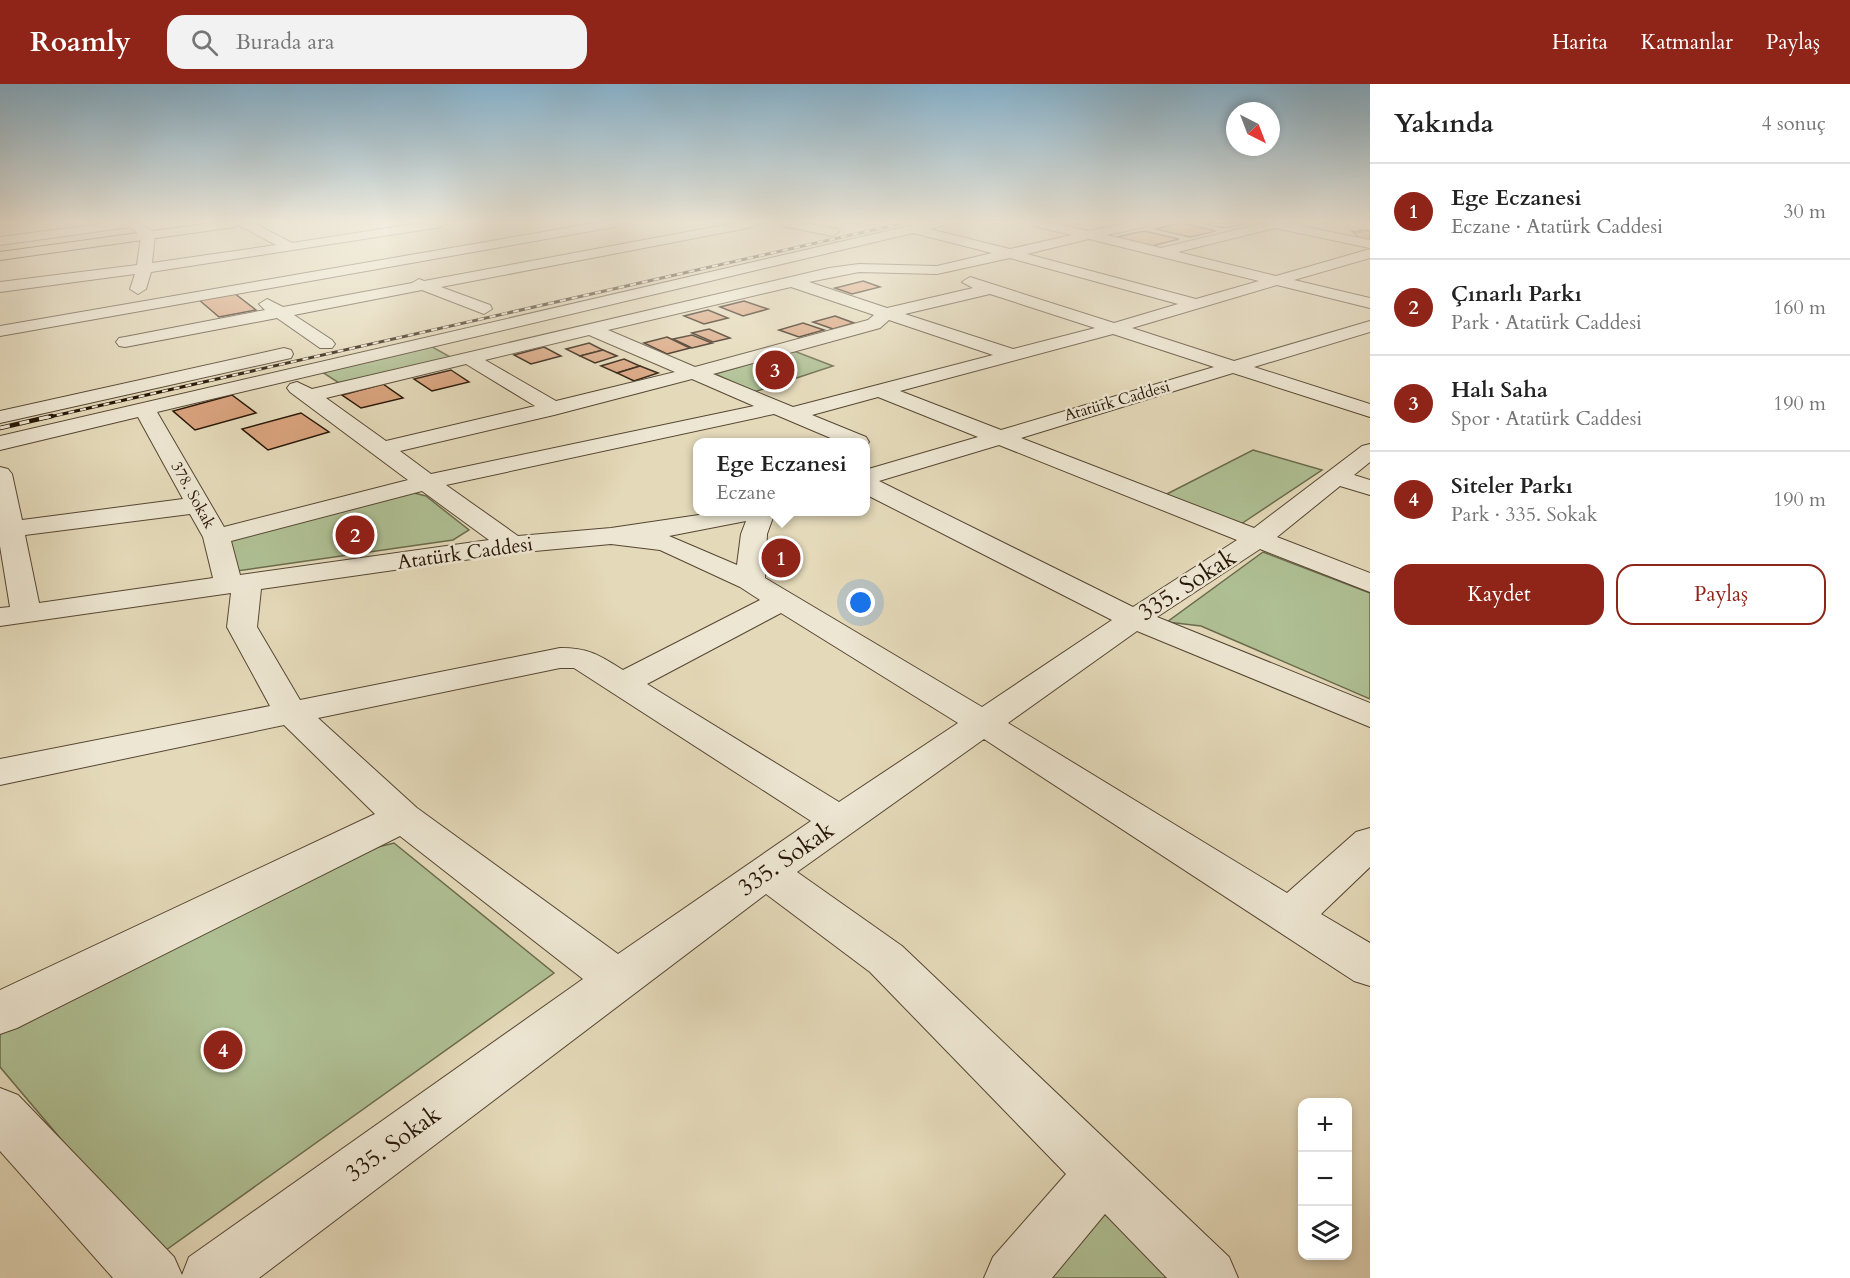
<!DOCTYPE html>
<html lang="tr">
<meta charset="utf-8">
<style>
body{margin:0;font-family:Cardo,serif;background:#f2f2f2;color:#222}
.controls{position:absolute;right:18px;bottom:18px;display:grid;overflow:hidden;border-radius:12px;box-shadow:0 3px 9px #0003}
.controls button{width:54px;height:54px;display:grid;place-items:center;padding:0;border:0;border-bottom:2px solid #e0e0e0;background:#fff;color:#222;font:30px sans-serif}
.compass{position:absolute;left:1226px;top:18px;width:54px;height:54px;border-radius:50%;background:#fff;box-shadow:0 3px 9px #0003;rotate:138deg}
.you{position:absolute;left:861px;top:519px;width:21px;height:21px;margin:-15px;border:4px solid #fff;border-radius:50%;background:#1a73e8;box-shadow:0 0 0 9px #1a73e833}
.badge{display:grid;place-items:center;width:39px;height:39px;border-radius:50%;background:#8f2418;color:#fff;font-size:20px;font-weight:700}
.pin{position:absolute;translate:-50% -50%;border:3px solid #fff;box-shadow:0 2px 6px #0006}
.popup{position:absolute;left:693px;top:354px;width:177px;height:78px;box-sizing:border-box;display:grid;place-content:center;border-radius:12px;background:#fff;filter:drop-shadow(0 2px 4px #0005);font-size:20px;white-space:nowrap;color:#767676}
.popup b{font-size:22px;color:#222}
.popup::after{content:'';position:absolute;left:50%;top:100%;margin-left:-12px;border:12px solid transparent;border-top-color:#fff}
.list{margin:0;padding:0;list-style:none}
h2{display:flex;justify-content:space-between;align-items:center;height:78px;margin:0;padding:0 24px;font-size:26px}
h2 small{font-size:20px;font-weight:400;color:#767676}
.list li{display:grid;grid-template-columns:39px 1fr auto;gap:18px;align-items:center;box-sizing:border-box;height:96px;padding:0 24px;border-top:2px solid #e0e0e0}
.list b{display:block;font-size:22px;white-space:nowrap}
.list p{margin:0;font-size:20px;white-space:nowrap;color:#767676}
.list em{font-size:20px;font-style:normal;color:#767676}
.actions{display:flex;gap:12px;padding:18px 24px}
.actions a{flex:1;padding:14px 0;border:2px solid #8f2418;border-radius:18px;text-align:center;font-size:21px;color:#8f2418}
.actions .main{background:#8f2418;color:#fff}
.icon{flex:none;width:33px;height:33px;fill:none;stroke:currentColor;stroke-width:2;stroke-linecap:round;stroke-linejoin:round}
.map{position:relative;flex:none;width:1370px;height:1194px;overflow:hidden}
header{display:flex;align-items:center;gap:36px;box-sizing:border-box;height:84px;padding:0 30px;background:#8f2418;color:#fff}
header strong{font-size:28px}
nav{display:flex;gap:33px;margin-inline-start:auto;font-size:21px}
.search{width:420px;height:54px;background:#f2f2f2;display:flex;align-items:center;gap:15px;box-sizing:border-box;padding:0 21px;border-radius:18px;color:#767676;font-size:22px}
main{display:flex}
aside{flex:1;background:#fff}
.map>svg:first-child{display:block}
</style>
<header>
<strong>Roamly</strong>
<div class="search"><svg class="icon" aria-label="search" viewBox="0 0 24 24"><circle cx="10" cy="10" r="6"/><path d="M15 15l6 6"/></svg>Burada ara</div>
<nav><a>Harita</a><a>Katmanlar</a><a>Paylaş</a></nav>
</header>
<main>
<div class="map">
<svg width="1370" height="1194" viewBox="0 0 1370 1194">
<rect width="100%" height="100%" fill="#e4d9b9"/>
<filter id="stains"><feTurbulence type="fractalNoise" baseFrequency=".00333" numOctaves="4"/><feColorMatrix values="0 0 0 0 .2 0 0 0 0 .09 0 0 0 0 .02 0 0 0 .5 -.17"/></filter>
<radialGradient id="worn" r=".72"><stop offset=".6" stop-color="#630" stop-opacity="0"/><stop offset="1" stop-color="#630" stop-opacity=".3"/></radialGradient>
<g fill="#afc094" stroke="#6b6b4d" stroke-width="1.5">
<polygon points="427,260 452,274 339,299 319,286"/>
<polygon points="794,267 833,282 754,308 715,290"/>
<polygon points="1253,366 1322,386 1238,442 1161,413"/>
<polygon points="410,408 426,412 469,446 453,456 237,487 230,455"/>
<polygon points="1263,468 1370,509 1370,615 1201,542 1167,538"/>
<polygon points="394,759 554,889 159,1171 0,983 0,949 358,768"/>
<polygon points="1077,1098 1190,1194 1004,1194"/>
</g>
<g fill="#d8a27d" stroke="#271606" stroke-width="1.5">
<polygon points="1181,139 1216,147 1190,153 1155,145"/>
<polygon points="1200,139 1249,139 1224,144"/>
<polygon points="1359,146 1370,147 1370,157 1360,155 1352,147 1361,148"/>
<polygon points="1144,147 1179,155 1152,162 1117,153"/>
<polygon points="863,197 880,203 852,210 835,204"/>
<polygon points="234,209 256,226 219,233 198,215"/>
<polygon points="744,217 768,225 743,232 720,223"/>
<polygon points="708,226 728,234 704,240 684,232"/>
<polygon points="835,232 854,239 833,245 813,238"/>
<polygon points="803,239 824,246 799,253 779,246"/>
<polygon points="709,245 730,254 713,258 692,249"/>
<polygon points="692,251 712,259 692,264 673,255"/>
<polygon points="667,253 690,264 667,270 644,259"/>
<polygon points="589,259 603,266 580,272 566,265"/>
<polygon points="544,263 561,272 531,280 514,271"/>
<polygon points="603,266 617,272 595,279 580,272"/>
<polygon points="624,275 640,282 617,289 601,282"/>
<polygon points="640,282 658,289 634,297 617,289"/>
<polygon points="451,286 469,298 432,307 414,295"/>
<polygon points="383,300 403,314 361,324 342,311"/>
<polygon points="232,311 256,329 195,346 173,327"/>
<polygon points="301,329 329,348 268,366 242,345"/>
</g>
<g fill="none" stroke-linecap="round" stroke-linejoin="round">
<g stroke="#564733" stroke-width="2">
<g id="minor">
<path d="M109,139C128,139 141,135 155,151L152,179L276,161L240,142L239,139H254L292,159L420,139H447L441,143L151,188L146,205L138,210L130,205L135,190L0,208V198L137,181L141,152L130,143L0,161V153Z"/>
<polygon points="595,139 620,139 614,143 0,252 0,242"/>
<polygon points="735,139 759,139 753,143 441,203 490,221 492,225 484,230 422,206 294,231 332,256 335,260 332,264 320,264 277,234 125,263 119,262 116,258 119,254 125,253 265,226 259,220 267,215 283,223 412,199 419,195 424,197"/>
<polygon points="782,139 805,139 837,145 839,148 832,152 783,142"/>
<path d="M922,139H943L942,142L929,145L1010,165L1072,151L1033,142L1032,139H1052L1089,147L1129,139H1150L1149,142L1107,151L1161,164L1264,139H1286L1370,156V164L1275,144L1178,168L1276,192L1370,165V174L1294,196L1370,214V224L1277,201L1132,244L1234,277L1370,237V248L1254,283L1370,320V333L1233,289L1021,354L1254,444L1362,362L1370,360V378L1354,391L1370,396V411L1340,402L1277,453L1370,489V508L1260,465L1157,533L1370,619V643L1137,547L1008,639L1287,809L1356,748L1370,744V783L1321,830L1370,859V902L1354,897L984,655L797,788L902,862L1229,1173L1238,1194H1167L1105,1130L1052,1194H984L993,1173L1066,1090L870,888L766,810L259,1194H113L0,1067V1004L18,1011L174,1173L182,1191L189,1173L583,895L400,752L17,944L0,950V906L375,730L284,641L0,701V675L270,622L227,543L231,509L0,542V524L10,523L0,462V383L8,385L12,390L22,436L183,415L138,333L0,366V352ZM913,149L992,169L937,182L859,180L829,184L312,305L297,298L290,300L287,304L290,308L408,396L224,443L157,328ZM1089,155L1259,197L1196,215L1027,170ZM1010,174L1178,220L1114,239L970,193L962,198L973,204L887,224L809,198L859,188L937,190ZM791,203L874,231L868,236L695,283L608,246ZM990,210L1095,244L1013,265L905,230ZM889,236L993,271L793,323L713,290L880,244ZM1113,250L1214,283L1001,346L900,307ZM589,251L675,288L556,317L485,276ZM466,280L535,322L386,357L326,314ZM692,295L754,322L431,390L400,367L554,331ZM878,313L978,353L865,386V410L1112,536L982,623L765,494L767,450L775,428H719L611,444L518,452L446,401L774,330L840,358H865V363L869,358L866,353L812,331ZM999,361L1237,456L1133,523L879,397ZM422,407L489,456L240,491L231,457ZM190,430L203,453L213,494L39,519L25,451ZM746,437L741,450L737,481L669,452ZM611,460L660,466L740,503L760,516L623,586C599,571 589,564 560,564L300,616L257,543L261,505L513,469ZM781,529L958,639L839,718L647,600ZM560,584H574L811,737L618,870L417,724L318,634Z"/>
<polygon points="284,264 291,266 293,270 291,274 0,339 0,327"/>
</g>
</g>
<g stroke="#271606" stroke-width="2">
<polygon id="major" points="211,139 241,139 235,143 0,176 0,168"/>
</g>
<use href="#minor" fill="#ede6d2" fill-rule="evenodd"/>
<use href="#major" fill="#e4d9b9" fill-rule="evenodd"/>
<g stroke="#271606" stroke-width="3">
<polyline id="rail-far1" points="45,334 904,139"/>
</g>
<g stroke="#271606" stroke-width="4.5">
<polyline id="rail" points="0,344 52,332"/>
</g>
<use href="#rail-far1" stroke="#ede6d2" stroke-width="2" stroke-dasharray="6" stroke-linecap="butt"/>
<use href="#rail" stroke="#ede6d2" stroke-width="3" stroke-dasharray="10" stroke-linecap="butt"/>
</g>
<linearGradient id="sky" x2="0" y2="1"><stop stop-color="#87b6d3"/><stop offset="0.45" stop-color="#f3eee0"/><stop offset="1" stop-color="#f3eee0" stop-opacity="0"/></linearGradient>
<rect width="1370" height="306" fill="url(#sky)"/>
<g text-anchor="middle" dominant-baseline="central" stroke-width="5" stroke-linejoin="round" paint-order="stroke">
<g font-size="16" fill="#271606" stroke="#ede6d2">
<text transform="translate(1117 317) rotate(-16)">Atatürk Caddesi</text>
<text transform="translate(193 411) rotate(61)">378. Sokak</text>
</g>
<g font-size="20" fill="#271606" stroke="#ede6d2">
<text transform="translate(465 469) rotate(-8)">Atatürk Caddesi</text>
</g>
<g font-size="24" fill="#271606" stroke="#ede6d2">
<text transform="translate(1187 501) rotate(-33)">335. Sokak</text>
<text transform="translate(786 775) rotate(-35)">335. Sokak</text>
<text transform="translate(393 1060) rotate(-36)">335. Sokak</text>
</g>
</g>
<rect width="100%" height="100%" filter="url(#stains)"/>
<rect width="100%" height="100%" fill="url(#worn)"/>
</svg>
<div class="controls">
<button>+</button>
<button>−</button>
<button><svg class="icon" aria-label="layers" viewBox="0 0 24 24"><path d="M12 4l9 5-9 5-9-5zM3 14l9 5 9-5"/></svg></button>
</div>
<svg class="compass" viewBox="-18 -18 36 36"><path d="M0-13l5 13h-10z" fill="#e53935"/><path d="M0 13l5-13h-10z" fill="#767676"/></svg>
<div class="you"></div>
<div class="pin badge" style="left:781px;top:474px">1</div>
<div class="popup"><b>Ege Eczanesi</b>Eczane</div>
<div class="pin badge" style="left:355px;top:451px">2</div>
<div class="pin badge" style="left:775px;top:286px">3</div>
<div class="pin badge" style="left:223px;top:966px">4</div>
</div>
<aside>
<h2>Yakında<small>4 sonuç</small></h2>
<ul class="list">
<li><span class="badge">1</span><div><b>Ege Eczanesi</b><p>Eczane · Atatürk Caddesi</p></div><em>30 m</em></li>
<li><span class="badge">2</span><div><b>Çınarlı Parkı</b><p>Park · Atatürk Caddesi</p></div><em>160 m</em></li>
<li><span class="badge">3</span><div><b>Halı Saha</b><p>Spor · Atatürk Caddesi</p></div><em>190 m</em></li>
<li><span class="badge">4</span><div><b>Siteler Parkı</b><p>Park · 335. Sokak</p></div><em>190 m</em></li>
</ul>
<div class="actions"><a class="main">Kaydet</a><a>Paylaş</a></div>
</aside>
</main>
